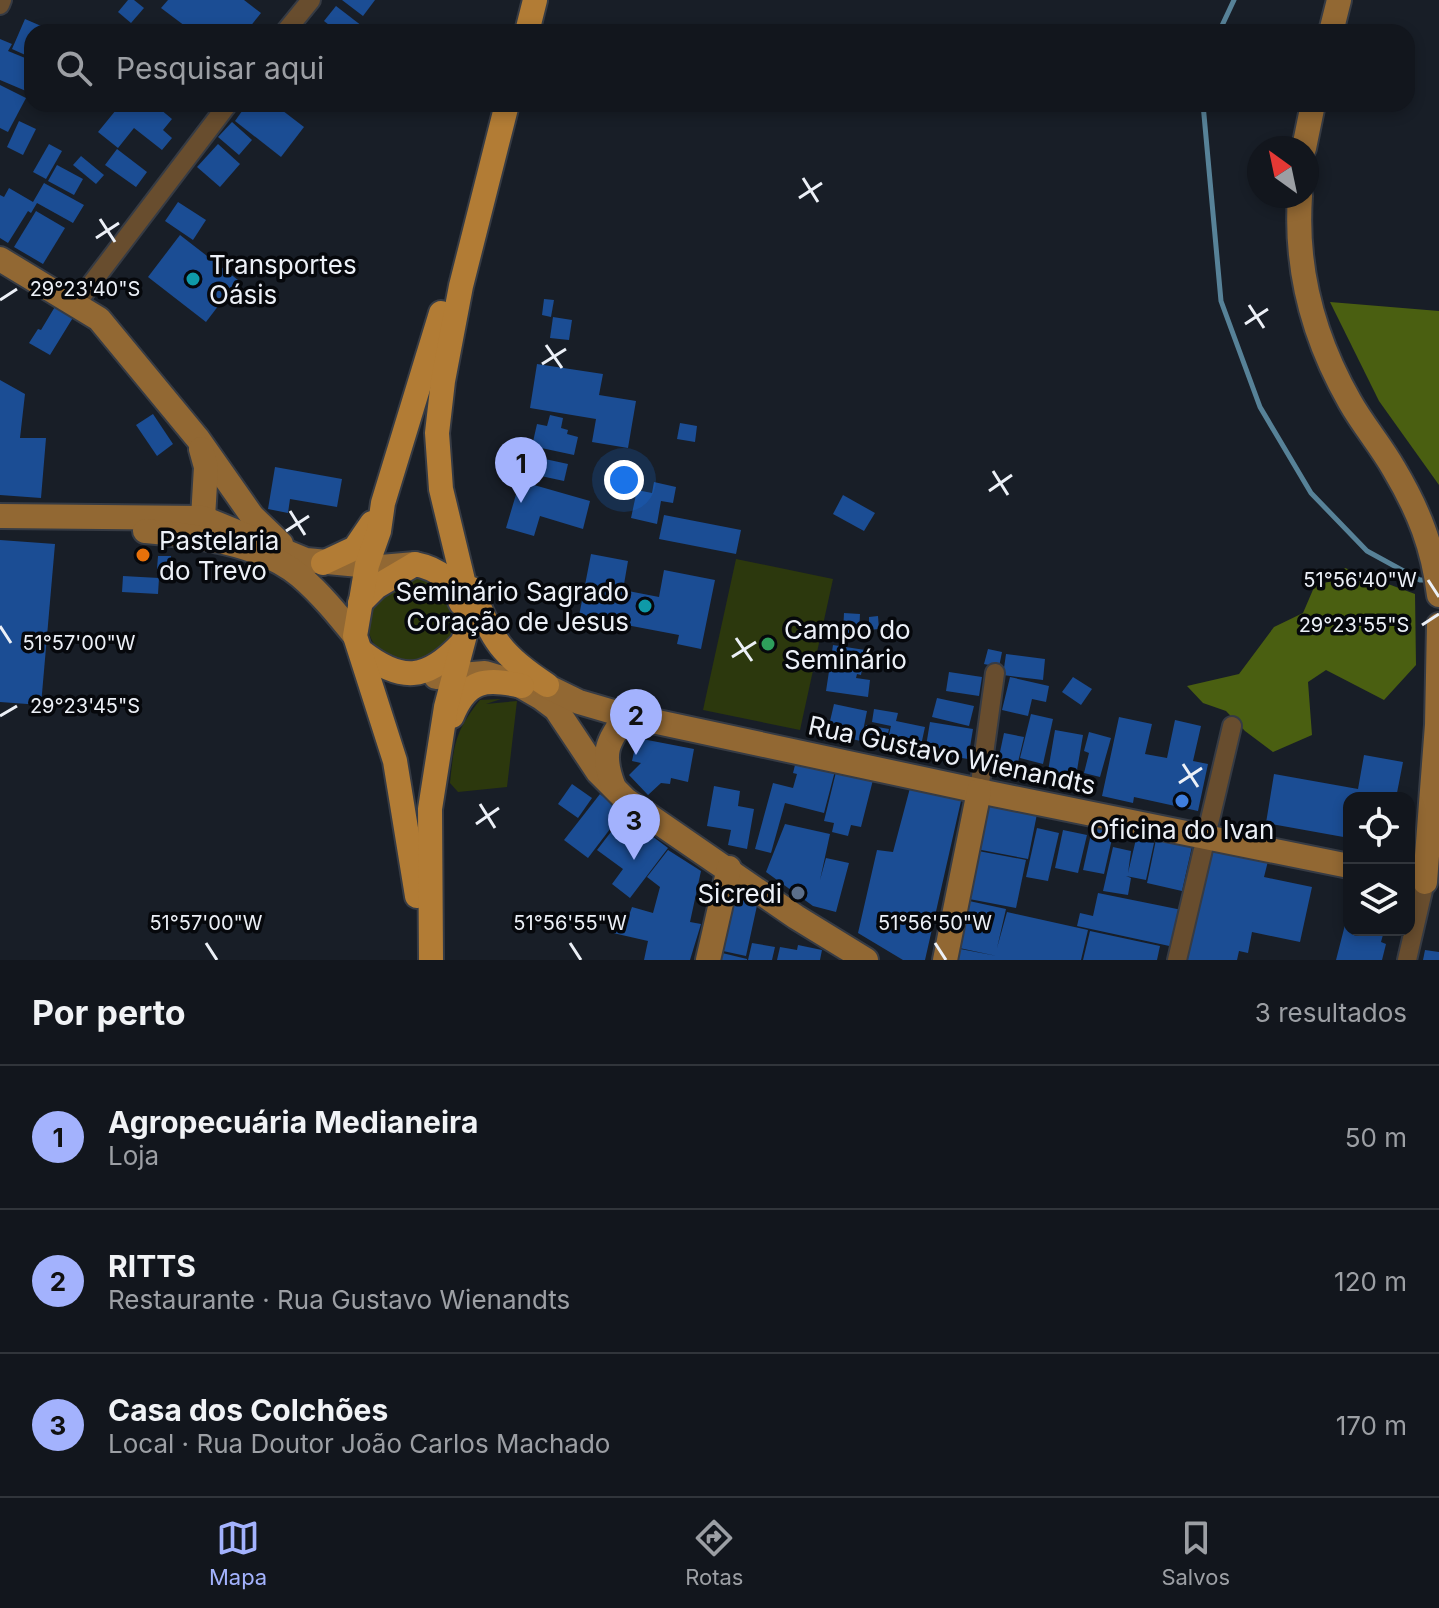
<!DOCTYPE html>
<html lang="pt">
<meta charset="utf-8">
<style>
body{margin:0;font-family:Inter,sans-serif;background:#1f232a;color:#f1f3f6}
.controls{position:absolute;right:24px;bottom:24px;display:grid;overflow:hidden;border-radius:16px;box-shadow:0 4px 12px #0003}
.controls button{width:72px;height:72px;display:grid;place-items:center;padding:0;border:0;border-bottom:2px solid #31353b;background:#12161d;color:#f1f3f6;font:40px sans-serif}
.compass{position:absolute;left:1247px;top:136px;width:72px;height:72px;border-radius:50%;background:#12161d;box-shadow:0 4px 12px #0003;rotate:327deg}
.you{position:absolute;left:624px;top:480px;width:28px;height:28px;margin:-20px;border:6px solid #fff;border-radius:50%;background:#1a73e8;box-shadow:0 0 0 12px #1a73e833}
.badge{display:grid;place-items:center;width:52px;height:52px;border-radius:50%;background:#a3b2fd;color:#111;font-size:26px;font-weight:700}
.pin{position:absolute;translate:-50% -66px;filter:drop-shadow(0 2px 4px #0008)}
.pin::after{content:'';position:absolute;top:42px;width:28px;height:24px;background:inherit;clip-path:polygon(0 0,100% 0,50% 100%)}
.list{margin:0;padding:0;list-style:none}
h2{display:flex;justify-content:space-between;align-items:center;height:104px;margin:0;padding:0 32px;font-size:34px}
h2 small{font-size:26px;font-weight:400;color:#9c9fa4}
.list li{display:grid;grid-template-columns:52px 1fr auto;gap:24px;align-items:center;box-sizing:border-box;height:144px;padding:0 32px;border-top:2px solid #31353b}
.list b{display:block;font-size:30px;white-space:nowrap}
.list p{margin:0;font-size:26px;white-space:nowrap;color:#9c9fa4}
.list em{font-size:26px;font-style:normal;color:#9c9fa4}
.icon{flex:none;width:44px;height:44px;fill:none;stroke:currentColor;stroke-width:2;stroke-linecap:round;stroke-linejoin:round}
.map{position:relative;flex:none;width:1439px;height:960px;overflow:hidden}
.search{position:absolute;background:#12161d;box-shadow:0 4px 12px #0003;left:24px;right:24px;top:24px;height:88px;display:flex;align-items:center;gap:20px;box-sizing:border-box;padding:0 28px;border-radius:24px;color:#9c9fa4;font-size:30px}
.sheet{height:536px;background:#12161d}
nav{display:flex;justify-content:space-around;align-items:center;box-sizing:border-box;height:112px;border-top:2px solid #31353b;background:#12161d;font-size:22px;color:#9c9fa4}
nav a{display:grid;justify-items:center;gap:4px}
nav .on{color:#a3b2fd}
.map>svg:first-child{display:block}
</style>
<div class="map">
<svg width="1439" height="960" viewBox="0 0 1439 960">
<rect width="100%" height="100%" fill="#181e27"/>
<g fill="#2c380d">
<polygon points="736,559 833,579 800,730 703,710"/>
<path d="M398,575L428,576L455,605L457,615L454,636L443,653L405,665C376,650 369,647 366,613Z"/>
<path d="M501,699L486,704L517,701L507,787L458,792L450,783C454,744 455,731 480,700Z"/>
</g>
<g fill="#4a5f11">
<polygon points="1330,302 1439,311 1439,485 1379,401"/>
<polygon points="1345,568 1415,594 1416,665 1384,700 1326,670 1308,682 1312,735 1273,752 1245,731 1226,711 1203,703 1187,686 1239,674 1274,627 1303,613 1315,585 1333,581"/>
</g>
<g fill="none" stroke-linecap="round" stroke-linejoin="round">
<g stroke="#578298" stroke-width="5">
<polyline points="1219,32 1234,0"/>
<polyline points="1203,104 1221,301 1260,407 1311,493 1367,551 1420,580 1431,580"/>
</g>
</g>
<g fill="#1b4d94">
<polygon points="128,0 134,0 144,8 131,23 118,12"/>
<polygon points="168,0 244,0 261,13 246,32 193,32 161,8"/>
<polygon points="342,0 375,0 363,16"/>
<polygon points="336,6 362,26 358,32 338,32 324,21"/>
<polygon points="25,19 55,32 32,32 32,58 12,49"/>
<polygon points="0,39 12,44 8,51 30,60 28,63 32,65 32,78 26,91 0,80"/>
<polygon points="0,85 26,98 8,132 0,128"/>
<polygon points="108,104 154,104 172,119 163,130 172,138 162,150 134,128 118,148 98,132 116,110"/>
<polygon points="247,104 274,104 304,127 281,157 235,121"/>
<polygon points="19,121 36,129 23,155 7,147"/>
<polygon points="232,122 252,140 239,155 218,137"/>
<polygon points="49,144 62,151 46,179 33,172"/>
<polygon points="218,144 240,164 220,187 197,167"/>
<polygon points="117,149 147,172 136,187 105,165"/>
<polygon points="81,156 104,175 96,184 73,165"/>
<polygon points="57,165 83,179 74,195 48,181"/>
<polygon points="44,183 84,205 73,223 37,203 31,213 28,211 8,243 0,238 0,195 4,197 9,188 33,202"/>
<polygon points="178,202 206,220 193,240 165,221"/>
<polygon points="36,211 65,228 43,264 14,247"/>
<polygon points="180,235 238,280 206,322 148,277"/>
<polygon points="544,299 554,300 551,317 542,315"/>
<polygon points="56,305 74,316 50,355 29,343 38,329 41,330"/>
<polygon points="553,317 572,320 569,340 550,338"/>
<polygon points="537,364 603,374 599,395 636,401 628,448 592,442 596,419 530,408"/>
<polygon points="0,380 25,394 20,438 46,438 41,498 0,495"/>
<polygon points="153,414 173,444 157,456 136,425"/>
<polygon points="550,415 563,418 561,428 568,430 567,434 578,437 574,455 532,446 537,424 547,426"/>
<polygon points="680,423 697,426 695,442 677,439"/>
<polygon points="531,456 568,464 564,481 527,473"/>
<polygon points="275,467 342,479 337,507 290,499 288,513 268,509"/>
<polygon points="520,481 590,501 583,529 540,516 534,536 506,528"/>
<polygon points="654,482 676,487 673,503 661,501 657,524 631,518 637,490 652,493"/>
<polygon points="843,495 875,513 864,531 833,514"/>
<polygon points="664,515 741,530 736,554 659,539"/>
<polygon points="0,540 55,544 41,705 0,702"/>
<polygon points="591,554 628,561 623,590 659,597 664,570 715,580 701,649 677,644 679,635 579,616"/>
<polygon points="158,556 171,556 171,570 157,569"/>
<polygon points="123,576 159,578 158,594 122,592"/>
<polygon points="844,613 860,614 859,633 843,633"/>
<polygon points="878,616 879,629 869,630 869,617"/>
<polygon points="823,625 836,627 834,641 821,639"/>
<polygon points="833,645 865,650 861,675 857,674 856,678 870,680 868,697 826,691"/>
<polygon points="988,649 1002,652 999,667 984,664"/>
<polygon points="1006,654 1045,659 1043,680 1003,675"/>
<polygon points="949,672 982,677 979,696 946,691"/>
<polygon points="1010,677 1049,686 1046,702 1032,699 1028,716 1002,710"/>
<polygon points="1073,677 1092,689 1081,705 1062,692"/>
<polygon points="937,698 974,706 969,726 932,717"/>
<polygon points="834,704 867,711 861,741 827,734"/>
<polygon points="874,709 898,713 896,721 925,727 920,750 887,743 891,726 872,722"/>
<polygon points="1031,714 1053,719 1043,764 1020,758"/>
<polygon points="1119,717 1152,724 1145,754 1167,758 1175,720 1201,726 1193,761 1208,764 1198,811 1134,797 1133,803 1102,796"/>
<polygon points="930,722 973,729 968,759 925,752"/>
<polygon points="866,725 889,729 885,745 888,745 887,751 862,746"/>
<polygon points="1055,730 1083,735 1075,782 1047,777"/>
<polygon points="1089,732 1111,738 1100,777 1084,773 1089,753 1084,751"/>
<polygon points="1004,733 1024,737 1015,775 996,771"/>
<polygon points="637,738 694,749 688,782 671,778 670,784 661,783 648,795 629,775 641,763 632,761"/>
<polygon points="1364,755 1403,762 1396,798 1349,798 1349,838 1266,823 1274,774 1358,789"/>
<polygon points="796,761 835,771 824,813 785,803 771,853 755,849 773,783 793,788 797,774 793,773"/>
<polygon points="837,768 874,776 861,827 851,825 848,836 832,832 834,823 824,821"/>
<polygon points="572,784 592,798 578,818 558,804"/>
<polygon points="714,786 740,791 738,806 754,809 747,849 728,845 731,830 707,826"/>
<polygon points="910,788 955,796 961,801 925,960 903,960 858,933 877,850 893,852"/>
<polygon points="600,794 623,812 588,858 564,840"/>
<polygon points="981,798 1038,809 1028,859 971,848"/>
<polygon points="624,815 668,848 630,898 612,884 623,869 597,850"/>
<polygon points="785,824 830,834 820,880 826,858 849,863 836,912 813,906 766,872"/>
<polygon points="1093,825 1114,830 1104,874 1083,870"/>
<polygon points="1037,828 1059,833 1048,881 1026,877"/>
<polygon points="1063,830 1087,835 1078,873 1055,868"/>
<polygon points="1157,835 1193,842 1182,891 1147,883"/>
<polygon points="1136,839 1154,843 1146,880 1126,876 1131,878 1128,895 1103,891 1113,847 1131,851 1128,873"/>
<polygon points="1209,849 1268,861 1264,877 1312,887 1300,942 1252,932 1248,953 1239,951 1237,960 1185,960"/>
<polygon points="668,850 701,871 690,922 701,924 690,960 644,960 648,941 613,933 616,923 625,926 632,907 653,913 660,887 647,877"/>
<polygon points="973,850 1026,860 1016,908 964,898"/>
<polygon points="733,885 758,901 746,956 723,951 726,936 723,935"/>
<polygon points="1098,893 1182,910 1174,947 1077,926 1080,913 1093,916"/>
<polygon points="960,899 1006,909 997,948 1007,912 1088,930 1081,960 952,960 955,948 997,956 950,946"/>
<polygon points="1346,921 1349,922 1349,930 1384,931 1381,942 1386,944 1382,960 1336,960"/>
<polygon points="1090,931 1160,946 1157,960 1083,960"/>
<polygon points="752,943 775,947 772,960 748,960"/>
<polygon points="798,945 822,950 820,960 777,960 780,947 797,950"/>
<polygon points="1425,950 1439,952 1439,960 1423,960"/>
<polygon points="718,952 747,959 747,960 716,960"/>
</g>
<g fill="none" stroke-linecap="round" stroke-linejoin="round">
<g stroke="#363b44" stroke-width="22">
<g id="street">
<polyline points="0,5 2,0"/>
<polyline points="285,32 311,0"/>
<polyline points="76,304 228,104"/>
<polyline points="979,791 995,673"/>
<polyline points="1177,960 1232,726"/>
<polyline points="1407,960 1425,882"/>
</g>
</g>
<g stroke="#363b44" stroke-width="28">
<g id="secondary">
<polyline points="1331,32 1339,0"/>
<polyline points="1304,148 1313,104"/>
<path d="M1300,196C1295,269 1314,339 1350,402C1363,425 1381,446 1394,469C1419,511 1433,547 1439,595"/>
<polyline points="0,259 99,319 198,439 252,516 281,544"/>
<polyline points="201,449 206,467 203,518"/>
<polyline points="0,516 203,518 306,560 381,567 415,564"/>
<path d="M145,531C196,536 259,542 300,576C321,594 338,615 355,636"/>
<polyline points="436,677 485,673 512,681 540,697 556,709 598,772 626,800 796,917 866,960"/>
<polyline points="530,678 579,702 620,714 979,791 1349,866"/>
<path d="M613,785C601,753 607,742 627,715"/>
<polyline points="1425,882 1437,725 1439,625"/>
<polyline points="708,960 729,868"/>
<polyline points="945,960 979,791"/>
</g>
</g>
<g stroke="#363b44" stroke-width="28">
<g id="primary">
<polyline points="527,32 535,0"/>
<polyline points="323,563 355,548 372,523"/>
<path d="M472,589C491,639 502,656 547,685"/>
<path d="M360,603L376,587L415,564C440,569 451,580 461,603"/>
<path d="M362,652C401,682 426,681 461,644"/>
<path d="M452,716C467,679 486,678 522,686"/>
<polyline points="417,896 395,761 355,636 367,565 379,531 383,503 441,313"/>
<polyline points="431,960 430,809 446,707 466,631 468,601 441,489 437,433 443,381 461,286 507,104"/>
</g>
</g>
<use href="#street" stroke="#684d2e" stroke-width="18"/>
<use href="#secondary" stroke="#926833" stroke-width="24"/>
<use href="#primary" stroke="#b27c35" stroke-width="24"/>
</g>
<path fill="none" stroke="#ecf0f7" stroke-width="3" d="M803,178L818,202M799,198L822,183M100,219L115,242M96,238L119,223M0,300L17,289M1249,305L1264,328M1245,324L1268,309M546,345L562,368M542,364L566,349M993,471L1008,495M989,491L1012,475M290,511L305,535M286,531L309,516M1428,580L1439,597M1422,625L1439,614M0,626L11,643M736,638L752,661M732,657L756,642M0,716L17,706M1183,764L1198,787M1179,783L1202,768M480,804L495,828M476,824L499,808M206,943L217,960M570,943L581,960M935,943L946,960"/>
<g fill="#0f9aa8" stroke="#06080c" stroke-width="3">
<circle cx="193" cy="279" r="8"/>
<circle cx="645" cy="606" r="8"/>
</g>
<circle fill="#e8710a" stroke="#06080c" stroke-width="3" cx="143" cy="555" r="8"/>
<circle fill="#2e9e5b" stroke="#06080c" stroke-width="3" cx="768" cy="644" r="8"/>
<circle fill="#3f7fe0" stroke="#06080c" stroke-width="3" cx="1182" cy="801" r="8"/>
<circle fill="#5c6f8a" stroke="#06080c" stroke-width="3" cx="798" cy="893" r="8"/>
<g text-anchor="middle" dominant-baseline="central" stroke-width="7" stroke-linejoin="round" paint-order="stroke">
<g font-size="26" fill="#ecf0f7" stroke="#06080c" text-anchor="start">
<text x="209" y="264">Transportes<tspan x="209" dy="30">Oásis</tspan></text>
<text x="159" y="540">Pastelaria<tspan x="159" dy="30">do Trevo</tspan></text>
<text x="629" y="591" text-anchor="end">Seminário Sagrado<tspan x="629" dy="30">Coração de Jesus</tspan></text>
<text x="784" y="629">Campo do<tspan x="784" dy="30">Seminário</tspan></text>
<text x="1182" y="829" text-anchor="middle">Oficina do Ivan</text>
<text x="782" y="893" text-anchor="end">Sicredi</text>
</g>
<g font-size="26" fill="#ecf0f7" stroke="#06080c">
<text transform="translate(952 755) rotate(12)">Rua Gustavo Wienandts</text>
</g>
</g>
<g font-size="20" text-anchor="middle" fill="#ecf0f7" stroke="#06080c" stroke-width="7" stroke-linejoin="round" paint-order="stroke">
<text x="85" y="296">29°23'40"S</text>
<text x="1360" y="587">51°56'40"W</text>
<text x="1354" y="632">29°23'55"S</text>
<text x="79" y="650">51°57'00"W</text>
<text x="85" y="713">29°23'45"S</text>
<text x="206" y="930">51°57'00"W</text>
<text x="570" y="930">51°56'55"W</text>
<text x="935" y="930">51°56'50"W</text>
</g>
</svg>
<div class="controls">
<button><svg class="icon" aria-label="locate" viewBox="0 0 24 24"><circle cx="12" cy="12" r="6"/><path d="M12 2v4M12 18v4M2 12h4M18 12h4"/></svg></button>
<button><svg class="icon" aria-label="layers" viewBox="0 0 24 24"><path d="M12 4l9 5-9 5-9-5zM3 14l9 5 9-5"/></svg></button>
</div>
<svg class="compass" viewBox="-18 -18 36 36"><path d="M0-13l5 13h-10z" fill="#e53935"/><path d="M0 13l5-13h-10z" fill="#9c9fa4"/></svg>
<div class="you"></div>
<div class="pin badge" style="left:521px;top:503px">1</div>
<div class="pin badge" style="left:636px;top:755px">2</div>
<div class="pin badge" style="left:634px;top:860px">3</div>
<div class="search"><svg class="icon" aria-label="search" viewBox="0 0 24 24"><circle cx="10" cy="10" r="6"/><path d="M15 15l6 6"/></svg>Pesquisar aqui</div>
</div>
<section class="sheet">
<h2>Por perto<small>3 resultados</small></h2>
<ul class="list">
<li><span class="badge">1</span><div><b>Agropecuária Medianeira</b><p>Loja</p></div><em>50 m</em></li>
<li><span class="badge">2</span><div><b>RITTS</b><p>Restaurante · Rua Gustavo Wienandts</p></div><em>120 m</em></li>
<li><span class="badge">3</span><div><b>Casa dos Colchões</b><p>Local · Rua Doutor João Carlos Machado</p></div><em>170 m</em></li>
</ul>
</section>
<nav>
<a class="on"><svg class="icon" aria-label="map" viewBox="0 0 24 24"><path d="M3 6l6-2 6 2 6-2v14l-6 2-6-2-6 2zM9 4v14M15 6v14"/></svg>Mapa</a>
<a><svg class="icon" aria-label="directions" viewBox="0 0 24 24"><path d="M12 3l9 9-9 9-9-9zM9 14v-3h6M13 9l2 2-2 2"/></svg>Rotas</a>
<a><svg class="icon" aria-label="saved" viewBox="0 0 24 24"><path d="M7 4h10v16l-5-4-5 4z"/></svg>Salvos</a>
</nav>
